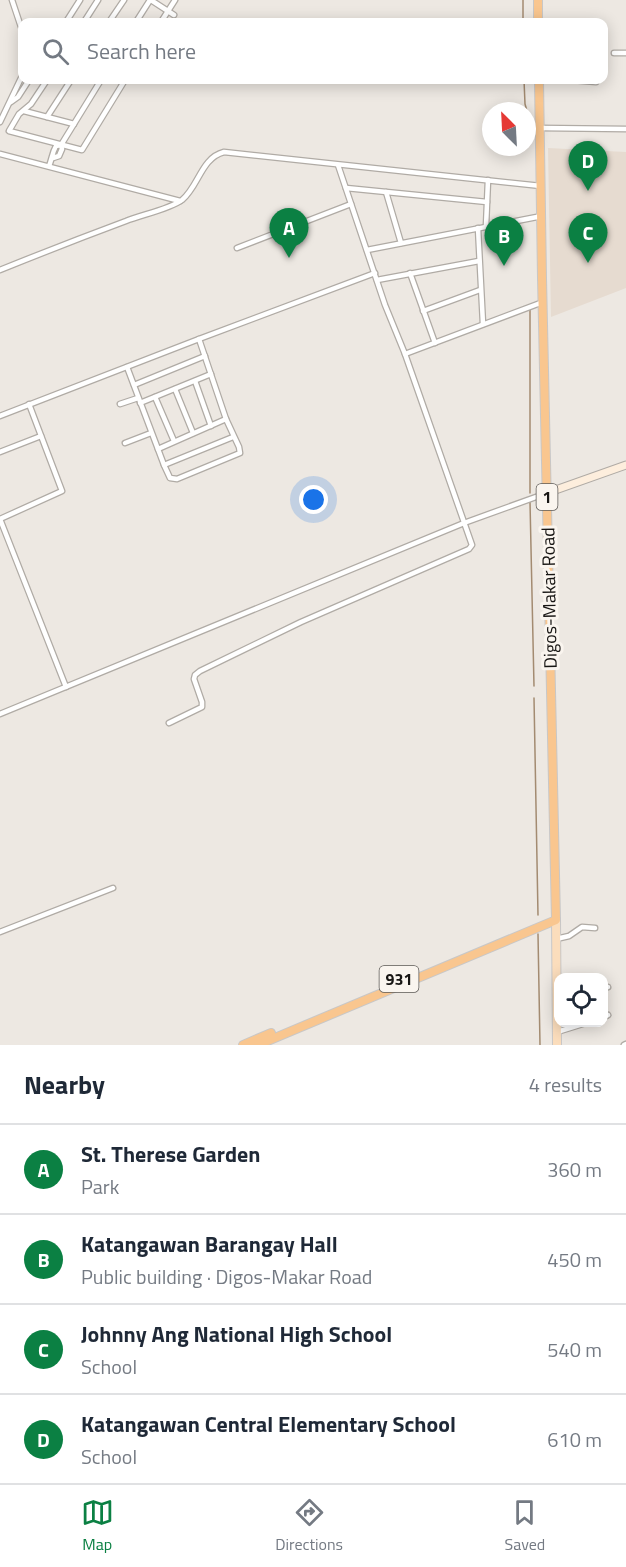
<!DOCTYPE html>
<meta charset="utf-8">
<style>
body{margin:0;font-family:"Titillium Web",sans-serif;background:#f2f2f3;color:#1f2937}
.controls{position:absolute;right:18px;bottom:18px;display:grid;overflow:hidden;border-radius:12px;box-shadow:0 3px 15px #0003}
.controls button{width:54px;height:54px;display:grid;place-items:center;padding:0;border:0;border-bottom:2px solid #e0e1e3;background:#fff;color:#1f2937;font:30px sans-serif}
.compass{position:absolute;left:482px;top:102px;width:54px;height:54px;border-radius:50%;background:#fff;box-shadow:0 3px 15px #0003;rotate:336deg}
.you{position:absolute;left:314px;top:500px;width:21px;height:21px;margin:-15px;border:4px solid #fff;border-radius:50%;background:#1a73e8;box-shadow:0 0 0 9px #1a73e833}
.badge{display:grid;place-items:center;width:39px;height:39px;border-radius:50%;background:#0b8043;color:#fff;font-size:20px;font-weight:700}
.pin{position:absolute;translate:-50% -50px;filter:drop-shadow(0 2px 3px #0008)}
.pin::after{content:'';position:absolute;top:32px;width:21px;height:18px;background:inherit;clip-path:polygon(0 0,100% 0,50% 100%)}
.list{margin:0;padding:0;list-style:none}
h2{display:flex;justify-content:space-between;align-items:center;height:78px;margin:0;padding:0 24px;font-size:26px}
h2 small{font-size:20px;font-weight:400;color:#747a83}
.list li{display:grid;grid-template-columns:39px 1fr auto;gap:18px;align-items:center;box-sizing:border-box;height:90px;padding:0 24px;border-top:2px solid #e0e1e3}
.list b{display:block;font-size:22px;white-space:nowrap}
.list p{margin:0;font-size:20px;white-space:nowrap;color:#747a83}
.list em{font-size:20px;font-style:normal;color:#747a83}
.icon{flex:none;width:33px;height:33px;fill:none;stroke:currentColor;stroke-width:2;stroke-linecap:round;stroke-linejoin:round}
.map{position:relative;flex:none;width:626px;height:1045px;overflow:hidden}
.search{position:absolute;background:#fff;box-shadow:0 3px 15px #0003;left:18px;right:18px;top:18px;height:66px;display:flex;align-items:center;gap:15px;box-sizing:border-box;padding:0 21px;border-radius:12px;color:#747a83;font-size:22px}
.sheet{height:438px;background:#fff}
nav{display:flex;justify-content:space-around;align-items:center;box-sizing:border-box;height:84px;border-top:2px solid #e0e1e3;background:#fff;font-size:16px;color:#747a83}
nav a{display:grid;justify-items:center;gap:3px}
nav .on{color:#0b8043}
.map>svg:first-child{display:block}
</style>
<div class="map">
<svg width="626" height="1045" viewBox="0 0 626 1045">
<rect width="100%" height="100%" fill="#ede8e2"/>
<polygon fill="#e6dbd0" points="548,148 626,152 626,288 551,317"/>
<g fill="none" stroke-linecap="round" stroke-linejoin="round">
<g stroke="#a38b71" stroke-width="1.5">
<polyline points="523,0 523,22"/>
<polyline points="524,80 525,104 527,111"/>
<polyline points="527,112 530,120 529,132"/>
<polyline points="530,493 530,310"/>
<polyline points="530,502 534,686"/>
<polyline points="534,698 538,915"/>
<polyline points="538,934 540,1045"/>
</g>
<g stroke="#b0aba5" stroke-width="7">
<g id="street">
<polyline points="12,0 22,30"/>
<polyline points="151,0 174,15"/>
<polyline points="66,22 80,0"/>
<polyline points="84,22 98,0"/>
<polyline points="109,22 124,0"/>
<polyline points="136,22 150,0"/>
<polyline points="161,22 175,0"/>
<polyline points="614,53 626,53"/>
<polyline points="47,80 31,104 19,114 9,131 82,150 125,80"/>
<polyline points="572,80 596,82"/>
<polyline points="11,102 18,97 29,80"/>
<polyline points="24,111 74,124"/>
<polyline points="47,117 71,80"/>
<polyline points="0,122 22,76"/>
<polyline points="540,128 626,129"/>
<polyline points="0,154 180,201"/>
<polyline points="53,158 59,156 62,149 61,145"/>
<path d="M49,166C52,159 52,153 56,146L61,145L101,80"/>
<polyline points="346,188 487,202"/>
<polyline points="386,192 401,243"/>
<polyline points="486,226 488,180"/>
<polyline points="478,228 483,324"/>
<polyline points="237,248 351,204"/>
<polyline points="367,250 542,216"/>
<path d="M0,270C42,253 83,237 126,221C141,215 170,209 182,200C199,186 201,158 224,152L541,186"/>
<polyline points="410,273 435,343"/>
<polyline points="377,280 479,261"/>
<polyline points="423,311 480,290"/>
<polyline points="405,354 543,302"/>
<polyline points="127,367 164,465 170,478 177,479 240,453 239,447 226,419 199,339"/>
<polyline points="195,381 211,426"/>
<polyline points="134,385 205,356"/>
<polyline points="175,389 193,433"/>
<polyline points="155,397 174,441"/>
<polyline points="140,403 211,374"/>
<polyline points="29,404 62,491 0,519 66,687"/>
<polyline points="120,404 138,398"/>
<polyline points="0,416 199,339 375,273"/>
<polyline points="125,443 151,433"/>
<polyline points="158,449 226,419"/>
<polyline points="0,452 41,436"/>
<polyline points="164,465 233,437"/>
<polyline points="0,714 464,523 547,493"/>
<polyline points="169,723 202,707 202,702 194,679 195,675 200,671 301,622 469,549 472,545 405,354 385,305 338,165"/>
<polyline points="0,932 113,888"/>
<polyline points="556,939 569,936 582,927 595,928"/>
<polyline points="604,988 608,987"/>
<polyline points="604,1017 608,1015"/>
<polyline points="557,1032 586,1023"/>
<polyline points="624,1045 626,1044"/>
</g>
</g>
<g stroke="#b0aba5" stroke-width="9">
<polyline id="secondary" points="547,493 626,465"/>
</g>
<g stroke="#c8c7c7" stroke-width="10">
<polyline id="primary" points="556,920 557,1045"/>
</g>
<g stroke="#c8c7c7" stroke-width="10">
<g id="highway">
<polyline points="538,0 538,22"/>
<polyline points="243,1045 271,1033"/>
<polyline points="258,1045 556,920 542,278 539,80"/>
</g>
</g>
<use href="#street" stroke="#fff" stroke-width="4.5"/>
<use href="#secondary" stroke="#fdeedd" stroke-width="7"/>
<use href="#primary" stroke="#fbddbc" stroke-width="8"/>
<use href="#highway" stroke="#f9c68f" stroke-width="8"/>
</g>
<g text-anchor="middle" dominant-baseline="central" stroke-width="6" stroke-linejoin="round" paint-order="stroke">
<g fill="#faf5ef" stroke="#5c5956" stroke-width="1.5">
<rect x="536.5" y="484" width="21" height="26" rx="4.5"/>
<rect x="379.5" y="966" width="39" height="26" rx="4.5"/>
</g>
<g font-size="16" font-weight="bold" fill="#181614">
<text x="547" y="497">1</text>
<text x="399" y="979">931</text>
</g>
<g font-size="18" fill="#181614" stroke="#faf5ef">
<text transform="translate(549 598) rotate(-91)">Digos-Makar Road</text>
</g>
</g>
</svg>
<div class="controls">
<button><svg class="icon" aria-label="locate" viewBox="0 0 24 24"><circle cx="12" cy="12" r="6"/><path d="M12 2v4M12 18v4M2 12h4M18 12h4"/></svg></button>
</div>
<svg class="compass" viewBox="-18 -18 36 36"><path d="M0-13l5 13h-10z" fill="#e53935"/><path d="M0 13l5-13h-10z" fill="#747a83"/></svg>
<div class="you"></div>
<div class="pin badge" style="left:289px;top:258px">A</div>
<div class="pin badge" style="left:504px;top:266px">B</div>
<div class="pin badge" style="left:588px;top:263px">C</div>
<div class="pin badge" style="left:588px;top:191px">D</div>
<div class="search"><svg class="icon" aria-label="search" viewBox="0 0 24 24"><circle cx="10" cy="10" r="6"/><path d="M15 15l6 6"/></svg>Search here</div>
</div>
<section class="sheet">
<h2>Nearby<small>4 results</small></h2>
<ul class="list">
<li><span class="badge">A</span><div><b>St. Therese Garden</b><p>Park</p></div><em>360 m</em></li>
<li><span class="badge">B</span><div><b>Katangawan Barangay Hall</b><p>Public building · Digos-Makar Road</p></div><em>450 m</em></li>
<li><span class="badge">C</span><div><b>Johnny Ang National High School</b><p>School</p></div><em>540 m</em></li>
<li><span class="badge">D</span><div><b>Katangawan Central Elementary School</b><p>School</p></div><em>610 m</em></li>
</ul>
</section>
<nav>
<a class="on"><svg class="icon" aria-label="map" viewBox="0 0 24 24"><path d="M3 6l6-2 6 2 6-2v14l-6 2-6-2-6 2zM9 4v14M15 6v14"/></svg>Map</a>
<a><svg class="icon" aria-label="directions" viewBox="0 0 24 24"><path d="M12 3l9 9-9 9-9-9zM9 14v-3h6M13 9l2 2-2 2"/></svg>Directions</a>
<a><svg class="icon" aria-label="saved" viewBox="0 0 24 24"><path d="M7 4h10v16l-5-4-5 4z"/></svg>Saved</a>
</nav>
